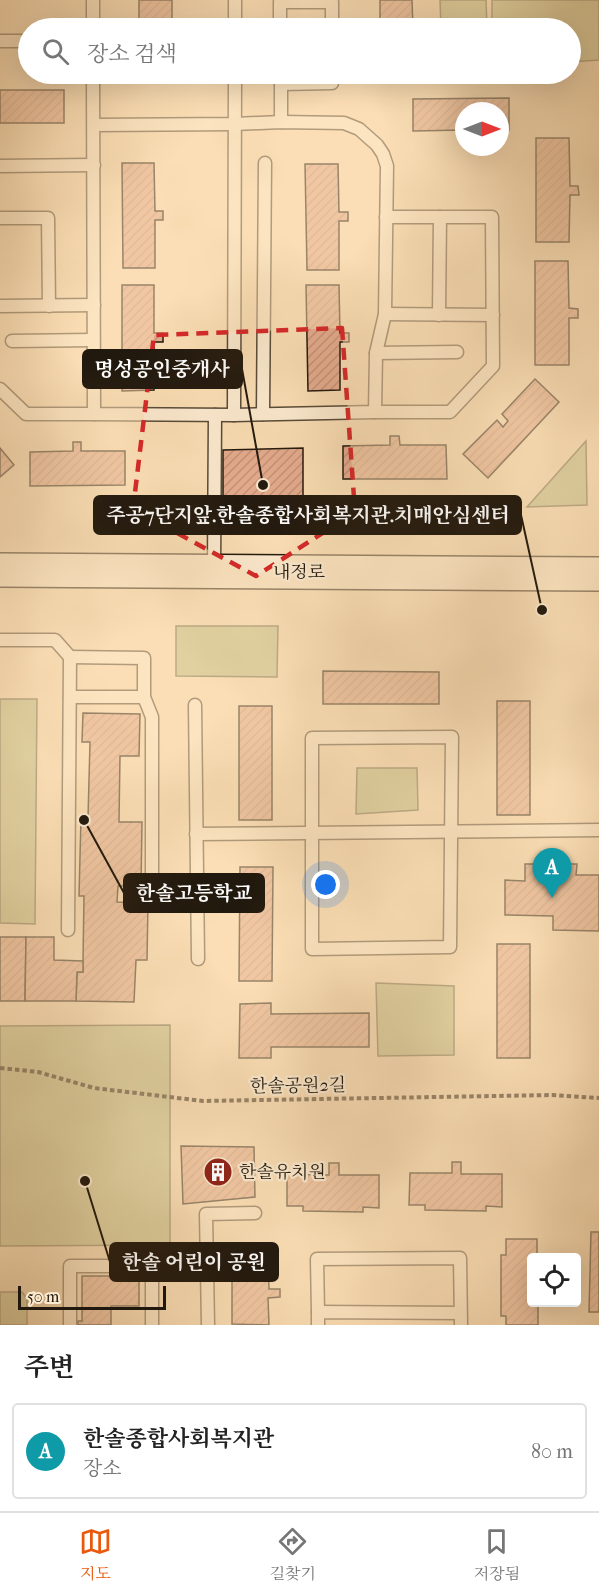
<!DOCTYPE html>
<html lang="ko">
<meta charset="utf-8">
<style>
body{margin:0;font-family:"IM FELL French Canon","Noto Serif KR",serif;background:#f2f2f2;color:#222}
.controls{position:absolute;right:18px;bottom:18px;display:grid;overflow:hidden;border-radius:6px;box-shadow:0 6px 24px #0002}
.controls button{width:54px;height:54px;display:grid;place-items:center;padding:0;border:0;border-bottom:2px solid #e0e0e0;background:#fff;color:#222;font:30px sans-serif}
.compass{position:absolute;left:455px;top:102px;width:54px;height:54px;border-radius:50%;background:#fff;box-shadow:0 6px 24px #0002;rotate:90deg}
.scale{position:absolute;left:18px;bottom:15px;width:148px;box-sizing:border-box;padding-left:6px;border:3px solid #22190e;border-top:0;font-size:16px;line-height:21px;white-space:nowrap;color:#22190e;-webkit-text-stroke:4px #fceacf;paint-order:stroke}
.you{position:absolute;left:326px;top:885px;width:21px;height:21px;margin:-15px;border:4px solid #fff;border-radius:50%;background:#1a73e8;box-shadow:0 0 0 9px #1a73e833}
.badge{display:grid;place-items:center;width:39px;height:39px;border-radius:50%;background:#ea580c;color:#fff;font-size:20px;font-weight:700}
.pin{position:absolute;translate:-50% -50px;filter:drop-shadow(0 2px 3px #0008)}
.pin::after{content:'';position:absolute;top:32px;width:21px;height:18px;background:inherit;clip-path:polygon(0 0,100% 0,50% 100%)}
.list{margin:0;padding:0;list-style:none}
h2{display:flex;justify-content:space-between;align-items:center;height:78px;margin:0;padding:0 24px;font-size:26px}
h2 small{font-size:20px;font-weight:400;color:#767676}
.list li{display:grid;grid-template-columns:39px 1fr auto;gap:18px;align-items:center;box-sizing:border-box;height:96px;margin:0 12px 12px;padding:0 12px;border:2px solid #e0e0e0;border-radius:6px}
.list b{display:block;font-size:22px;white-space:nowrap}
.list p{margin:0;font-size:20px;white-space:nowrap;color:#767676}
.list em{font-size:20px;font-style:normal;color:#767676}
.icon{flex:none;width:33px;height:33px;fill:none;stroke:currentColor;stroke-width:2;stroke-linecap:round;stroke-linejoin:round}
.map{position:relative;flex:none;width:599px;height:1325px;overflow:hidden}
.search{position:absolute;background:#fff;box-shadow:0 6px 24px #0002;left:18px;right:18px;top:18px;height:66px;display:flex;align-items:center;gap:15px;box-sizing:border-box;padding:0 21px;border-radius:33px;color:#767676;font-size:22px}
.sheet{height:186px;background:#fff}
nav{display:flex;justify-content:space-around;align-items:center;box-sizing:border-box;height:84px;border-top:2px solid #e0e0e0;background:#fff;font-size:16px;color:#767676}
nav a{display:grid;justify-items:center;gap:3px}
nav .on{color:#ea580c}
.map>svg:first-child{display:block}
</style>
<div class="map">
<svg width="599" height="1325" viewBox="0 0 599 1325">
<defs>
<pattern id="building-hatch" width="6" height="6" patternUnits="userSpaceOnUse" patternTransform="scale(1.5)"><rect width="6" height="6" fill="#e5ab8e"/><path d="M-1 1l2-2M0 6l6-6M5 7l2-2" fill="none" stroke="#c49379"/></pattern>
</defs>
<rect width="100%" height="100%" fill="#fbdeb5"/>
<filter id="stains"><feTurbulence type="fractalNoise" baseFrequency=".00333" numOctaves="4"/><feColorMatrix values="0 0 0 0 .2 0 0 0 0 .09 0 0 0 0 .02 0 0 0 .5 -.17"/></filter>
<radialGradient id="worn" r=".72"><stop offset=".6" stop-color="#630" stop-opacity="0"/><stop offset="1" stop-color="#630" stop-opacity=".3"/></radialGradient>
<g fill="#c2c08b" stroke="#726c4c" stroke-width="1.5">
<polygon points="440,0 486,0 487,28 441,28"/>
<polygon points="492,0 599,0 599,60 571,62 570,28 492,28"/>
<polygon points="586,441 587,505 527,507"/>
<polygon points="176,626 278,626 277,677 176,676"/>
<polygon points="0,699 37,699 35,924 0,923"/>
<polygon points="357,768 417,768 418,810 356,814"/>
<polygon points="376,983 454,986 454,1055 378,1056"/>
<polygon points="170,1025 170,1245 0,1246 0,1026"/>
<polygon points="0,1292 22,1292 27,1299 27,1325 0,1325"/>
</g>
<g fill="url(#building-hatch)" stroke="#22190e" stroke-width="1.5">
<rect x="139" y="0" width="33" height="28"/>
<polygon points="380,0 412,0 413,28 380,28"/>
<polygon points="138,74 171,74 171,81 138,80"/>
<rect x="0" y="90" width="64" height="33"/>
<polygon points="509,98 509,130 500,130 500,111 464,111 464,130 413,131 413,99"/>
<polygon points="536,138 569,138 570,186 578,186 579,195 570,195 569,242 536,242"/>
<polygon points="122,163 154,163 155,211 163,211 163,220 155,220 155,268 123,268"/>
<polygon points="305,164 338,164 339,212 348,212 348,221 339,221 339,270 307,270"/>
<polygon points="535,261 568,261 569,308 578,309 578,318 569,318 569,365 535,365"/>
<polygon points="122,285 154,285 154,333 163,333 163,342 154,342 154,390 122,391"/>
<polygon points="306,285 339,285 340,333 349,333 349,342 340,342 340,390 308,391"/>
<polygon points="535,379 559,402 488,478 463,454 497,420 503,427 508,421 502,414"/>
<polygon points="390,436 399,436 400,445 446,445 447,479 343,479 343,446 390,445"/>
<polygon points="73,442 81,442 81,451 125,451 125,485 30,486 30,452 73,451"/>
<polygon points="0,448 14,465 0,477"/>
<polygon points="303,448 303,522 223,520 223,450"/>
<polygon points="323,671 439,672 439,704 323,704"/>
<rect x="497" y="701" width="33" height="114"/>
<rect x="239" y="706" width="33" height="114"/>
<polygon points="83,713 140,714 139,756 120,756 119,822 142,822 141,886 118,886 117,902 148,903 147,960 136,960 134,1002 76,1001 77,972 83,972 83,961 84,896 79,896 81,818 88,818 90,742 82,742"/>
<polygon points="525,864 577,864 576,875 599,875 599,931 553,930 553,916 505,915 505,880 525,881"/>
<polygon points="240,867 273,867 272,981 239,981"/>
<polygon points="0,937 26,937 25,1001 0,1001"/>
<polygon points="26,937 54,937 54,960 83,961 83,972 77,972 76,1001 25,1001"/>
<rect x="497" y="944" width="33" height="114"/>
<polygon points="271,1003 271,1014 369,1013 369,1047 271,1047 271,1058 239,1058 240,1004"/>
<polygon points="181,1146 254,1147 255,1197 183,1204"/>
<polygon points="452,1162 461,1162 461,1174 502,1174 502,1207 486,1206 486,1211 425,1210 425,1205 409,1205 410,1173 452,1173"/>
<polygon points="329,1163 339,1163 339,1175 379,1175 379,1208 363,1207 363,1212 303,1211 303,1206 287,1206 287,1174 329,1175"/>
<polygon points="591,1232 599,1232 599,1312 589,1312"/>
<polygon points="506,1239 537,1239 537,1258 532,1258 532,1302 538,1302 538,1325 506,1325 506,1316 501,1316 501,1255 506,1255"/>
<polygon points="237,1246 268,1246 269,1289 280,1289 280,1297 268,1298 269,1325 232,1324 232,1262 237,1262"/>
<polygon points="82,1276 139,1276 139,1306 111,1306 111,1325 78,1325 78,1321 82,1321"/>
</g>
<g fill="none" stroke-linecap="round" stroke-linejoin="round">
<g stroke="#584a38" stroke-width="15">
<g id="lane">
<polyline points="93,0 93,28"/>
<polyline points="235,0 235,28"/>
<polyline points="280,28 280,2 332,2 332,28"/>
<polyline points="0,41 28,41"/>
<polyline points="93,74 94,414 234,415 375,412 376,353 385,314 387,166 383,154 377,145 359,129 344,123 281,122 235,124 94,125"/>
<polyline points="281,84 332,83 332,74"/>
<polyline points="281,122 281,74"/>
<polyline points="0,166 94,165"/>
<polyline points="0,218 48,218 49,306"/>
<polyline points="0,306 94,305"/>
<polyline points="385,314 493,315"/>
<polyline points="439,315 440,217"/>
<polyline points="12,341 93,340"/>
<polyline points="376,353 457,352"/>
<polyline points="0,389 26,414 94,414"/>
<polyline points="375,412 450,412 493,366 492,217 386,217"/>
<polyline points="263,414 265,163"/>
<polyline points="234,415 235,74"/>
<polyline points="214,570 215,415"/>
<polyline points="0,640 55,640 70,657 68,930"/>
<polyline points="70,657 144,658 144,697 152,717 152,893"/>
<polyline points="70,697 144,697"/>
<polyline points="195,705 198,959"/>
<polygon points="452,737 450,947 312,949 312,738"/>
<polyline points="196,834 599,830"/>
<polyline points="318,1312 317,1259 460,1258 461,1325"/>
<polyline points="70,1325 70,1266 152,1266 152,1325"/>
<polyline points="208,1325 206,1214 255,1213"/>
<polyline points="318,1325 318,1312 460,1313"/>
</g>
</g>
<g stroke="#22190e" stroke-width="36">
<polyline id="secondary" points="0,570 599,574"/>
</g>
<polyline stroke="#22190e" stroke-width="4" stroke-dasharray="4.5 3" stroke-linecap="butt" points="0,1068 38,1072 94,1088 203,1101 552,1095 599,1098"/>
<use href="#lane" stroke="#fceacf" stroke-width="12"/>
<use href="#secondary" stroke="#fceacf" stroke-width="33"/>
</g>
<path d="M0 0H599V1325H0ZM342,328L355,512L256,576L133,509L154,335Z" fill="#fbdeb5" fill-opacity=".55" fill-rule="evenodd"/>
<path fill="none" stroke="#d62828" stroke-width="4.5" stroke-dasharray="12 8" stroke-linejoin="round" d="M342,328L355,512L256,576L133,509L154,335Z"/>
<defs>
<g id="building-disc" transform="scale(1.5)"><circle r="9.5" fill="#8f2418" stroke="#fceacf"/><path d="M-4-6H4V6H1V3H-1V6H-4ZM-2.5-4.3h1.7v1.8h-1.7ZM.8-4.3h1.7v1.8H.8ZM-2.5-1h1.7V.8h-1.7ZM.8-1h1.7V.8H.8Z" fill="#fff"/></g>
</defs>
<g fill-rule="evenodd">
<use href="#building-disc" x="218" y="1172"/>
</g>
<g text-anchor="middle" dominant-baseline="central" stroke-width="4.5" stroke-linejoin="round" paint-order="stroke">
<g font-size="18" fill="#22190e" stroke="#fceacf">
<text x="299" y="572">내정로</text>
<text transform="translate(298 1086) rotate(-1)">한솔공원2길</text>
</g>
<g font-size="18" fill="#22190e" stroke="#fceacf" text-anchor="start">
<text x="239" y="1172">한솔유치원</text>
</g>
</g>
<path fill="none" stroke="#22190e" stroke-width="2" d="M263 485L242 369M542 610L521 515M84 820L124 893M85 1181L110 1262"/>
<g fill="#22190e" stroke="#fceacf" stroke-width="2">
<circle cx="263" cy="485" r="6"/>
<circle cx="542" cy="610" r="6"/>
<circle cx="84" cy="820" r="6"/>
<circle cx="85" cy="1181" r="6"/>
</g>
<g fill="#22190e" stroke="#22190e" stroke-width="2">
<rect x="83" y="350" width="159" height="38" rx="6"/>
<rect x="94" y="496" width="427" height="38" rx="6"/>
<rect x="124" y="874" width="140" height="38" rx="6"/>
<rect x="110" y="1243" width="168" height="38" rx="6"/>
</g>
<g font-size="20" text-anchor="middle" font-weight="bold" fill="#fff">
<text x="162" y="376">명성공인중개사</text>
<text x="308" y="522">주공7단지앞.한솔종합사회복지관.치매안심센터</text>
<text x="194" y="900">한솔고등학교</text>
<text x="194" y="1269">한솔 어린이 공원</text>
</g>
<rect width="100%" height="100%" filter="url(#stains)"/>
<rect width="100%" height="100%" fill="url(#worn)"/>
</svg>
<div class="controls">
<button><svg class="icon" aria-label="locate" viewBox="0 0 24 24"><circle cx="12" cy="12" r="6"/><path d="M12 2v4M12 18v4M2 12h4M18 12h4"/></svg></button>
</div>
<svg class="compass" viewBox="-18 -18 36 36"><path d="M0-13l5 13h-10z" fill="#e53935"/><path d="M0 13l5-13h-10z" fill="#767676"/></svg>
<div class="scale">50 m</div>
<div class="you"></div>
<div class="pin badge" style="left:552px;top:898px;background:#0f9aa8">A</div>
<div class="search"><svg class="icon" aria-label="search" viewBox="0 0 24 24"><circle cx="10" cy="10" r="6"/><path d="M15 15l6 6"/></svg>장소 검색</div>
</div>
<section class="sheet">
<h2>주변<small></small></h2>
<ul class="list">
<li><span class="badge" style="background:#0f9aa8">A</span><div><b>한솔종합사회복지관</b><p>장소</p></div><em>80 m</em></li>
</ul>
</section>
<nav>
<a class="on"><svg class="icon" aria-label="map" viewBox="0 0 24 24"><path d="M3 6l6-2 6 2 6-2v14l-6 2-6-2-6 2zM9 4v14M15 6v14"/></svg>지도</a>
<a><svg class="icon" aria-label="directions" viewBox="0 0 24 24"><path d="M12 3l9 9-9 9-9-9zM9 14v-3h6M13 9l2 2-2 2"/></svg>길찾기</a>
<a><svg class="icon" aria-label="saved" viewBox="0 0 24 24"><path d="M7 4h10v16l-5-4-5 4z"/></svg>저장됨</a>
</nav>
